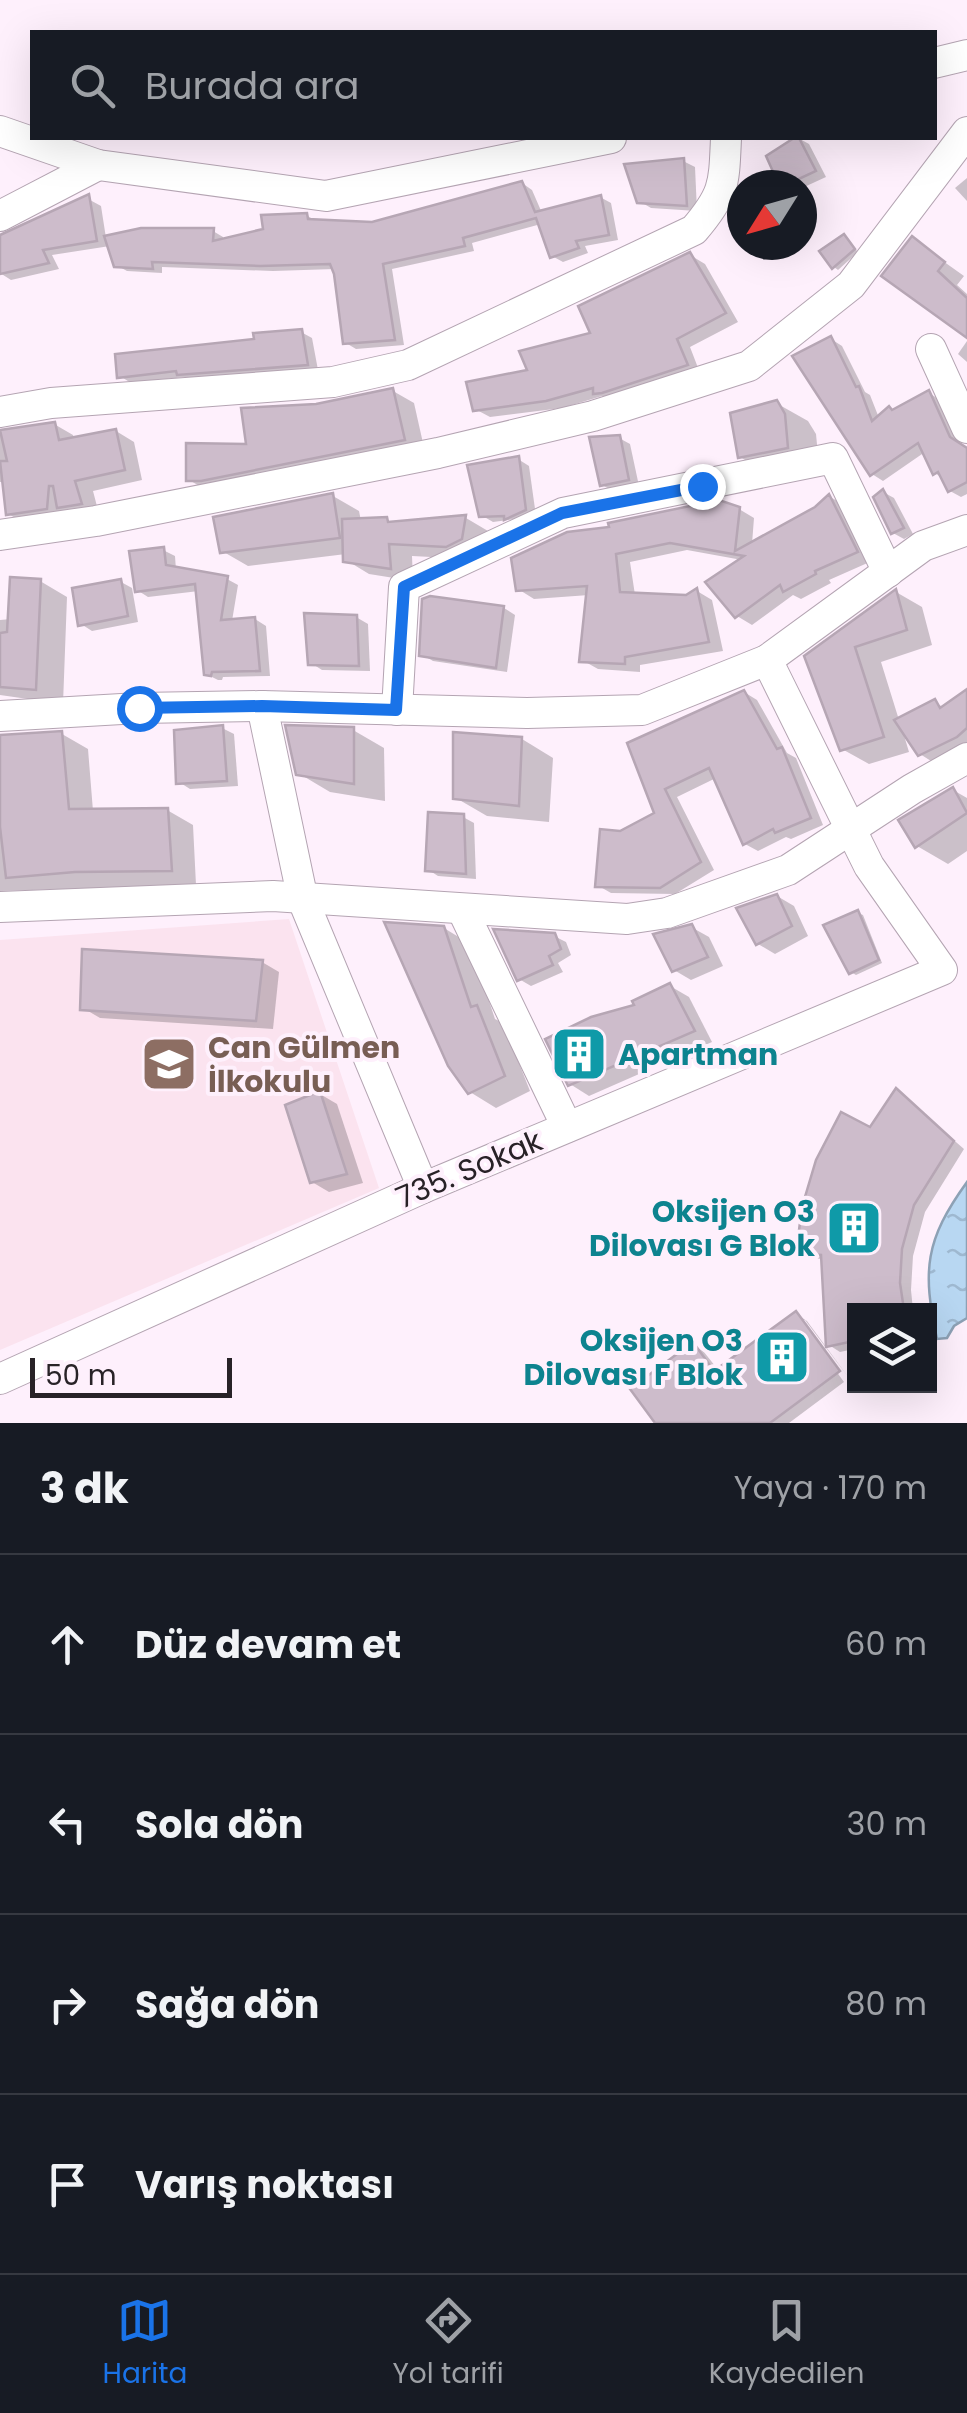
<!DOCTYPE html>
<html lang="tr">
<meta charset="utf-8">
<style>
body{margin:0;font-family:Poppins,sans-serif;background:#242831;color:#f1f3f6}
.controls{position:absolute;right:30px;bottom:30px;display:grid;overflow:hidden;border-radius:0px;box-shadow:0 10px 40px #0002}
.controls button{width:90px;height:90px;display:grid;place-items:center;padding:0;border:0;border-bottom:2px solid #363941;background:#171b24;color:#f1f3f6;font:50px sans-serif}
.compass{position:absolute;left:727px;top:170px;width:90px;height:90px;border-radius:50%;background:#171b24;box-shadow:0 10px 40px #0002;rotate:233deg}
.scale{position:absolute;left:30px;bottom:25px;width:202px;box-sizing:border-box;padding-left:10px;border:5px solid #282227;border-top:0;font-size:28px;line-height:35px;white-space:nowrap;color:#282227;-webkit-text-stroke:8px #fef0fc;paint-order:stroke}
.stop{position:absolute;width:30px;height:30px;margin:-22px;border:8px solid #1a73e8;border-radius:50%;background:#fff}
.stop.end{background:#1a73e8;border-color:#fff;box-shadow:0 2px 10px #0008}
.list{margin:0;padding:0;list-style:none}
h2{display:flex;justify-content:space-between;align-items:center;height:130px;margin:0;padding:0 40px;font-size:42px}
h2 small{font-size:32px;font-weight:400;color:#9ea1a6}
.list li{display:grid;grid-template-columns:65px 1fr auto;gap:30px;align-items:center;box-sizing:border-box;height:180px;padding:0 40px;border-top:2px solid #363941}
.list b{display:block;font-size:38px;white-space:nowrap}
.list em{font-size:32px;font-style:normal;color:#9ea1a6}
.icon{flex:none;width:55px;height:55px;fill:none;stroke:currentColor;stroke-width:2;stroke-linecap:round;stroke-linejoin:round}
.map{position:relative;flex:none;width:967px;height:1423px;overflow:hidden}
.search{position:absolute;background:#171b24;box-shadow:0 10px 40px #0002;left:30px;right:30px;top:30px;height:110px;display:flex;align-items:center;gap:25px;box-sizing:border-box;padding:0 35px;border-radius:0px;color:#9ea1a6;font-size:38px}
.sheet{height:850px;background:#171b24}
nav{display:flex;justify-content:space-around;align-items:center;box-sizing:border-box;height:140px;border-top:2px solid #363941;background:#171b24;font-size:28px;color:#9ea1a6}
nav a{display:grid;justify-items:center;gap:5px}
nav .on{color:#1a73e8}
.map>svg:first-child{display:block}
</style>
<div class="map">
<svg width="967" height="1423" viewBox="0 0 967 1423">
<defs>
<pattern id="water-ripples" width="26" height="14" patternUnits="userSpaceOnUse" patternTransform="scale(2.5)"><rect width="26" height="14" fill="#b8d7f2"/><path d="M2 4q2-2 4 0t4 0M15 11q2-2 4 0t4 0" fill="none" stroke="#9eb8d0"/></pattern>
</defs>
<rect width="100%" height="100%" fill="#fef0fc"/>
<polygon fill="#fbe3ef" points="289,919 379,1188 0,1350 0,940"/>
<path fill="url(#water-ripples)" stroke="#8da1b5" stroke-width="2.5" d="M967,1182V1318L954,1326L947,1338L937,1339C922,1270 925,1240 967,1182Z"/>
<g fill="#0003">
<polygon points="798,138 809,144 826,177 802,188 802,185 781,185 769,157"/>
<polygon points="683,161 695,167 697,211 651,208 639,201"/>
<polygon points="967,178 967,201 955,188"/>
<polygon points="522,183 532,190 542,213 600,197 611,203 618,240 585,246 588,253 563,262 552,256 541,224 472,243 474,251 392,269 404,345 356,349 346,343 335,269 273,271 162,267 162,273 127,271 116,265 110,246 52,255 59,269 11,280 0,273 0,237 90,200 101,206 106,238 213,231 223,237 223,241 306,215 318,222 372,224"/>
<polygon points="844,237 858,252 838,270 834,267"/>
<polygon points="912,239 964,276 957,285 967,294 967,335"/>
<polygon points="690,255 705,264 738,322 690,347 700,373 610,401 602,396 562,408 490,417 475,409 594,335"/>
<polygon points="301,332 312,338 318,370 191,380 185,377 131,383 120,376"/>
<polygon points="831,339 842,346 865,392 870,395 879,418 929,393 940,400 961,446 967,449 967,494 961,497 950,491 944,479 935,473 925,452 883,481 872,474"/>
<polygon points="967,341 967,362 958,354"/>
<polygon points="393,391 414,403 425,452 210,492 189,480 316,406"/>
<polygon points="776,403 808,421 816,434 819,465 771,475 740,457"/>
<polygon points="54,424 73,435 74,440 116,431 134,442 142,480 93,491 99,514 27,524 8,514 3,482 0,482 0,433"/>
<polygon points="619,438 630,444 639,486 613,491 602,485"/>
<polygon points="518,459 529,466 536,516 493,522 481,515"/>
<polygon points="883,492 894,498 913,534 904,539 893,533"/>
<polygon points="333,496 359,511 361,521 387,520 394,524 466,518 488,531 485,552 470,559 412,556 413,581 369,574 346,560 346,554 248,566 222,551"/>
<polygon points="830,497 845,505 872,561 829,580 831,583 801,599 793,595 752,625 737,616 742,560 687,550 630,562 635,595 686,598 697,591 712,600 723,651 640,665 640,672 598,669 582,660 589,595 534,599 518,589 739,509 754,518 752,544 816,509"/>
<polygon points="163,550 175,556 176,570 227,579 238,585 232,621 255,619 266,626 270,676 223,677 222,680 218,680 206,674 199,591 148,597 137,590"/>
<polygon points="40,581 67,597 63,704 0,695 0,620 11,619"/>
<polygon points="121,582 132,588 138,622 92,631 81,624"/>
<polygon points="896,592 922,607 932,645 881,662 899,720 935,702 944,708 967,692 967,743 931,761 920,754 903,732 909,752 869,764 842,749 807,657"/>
<polygon points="457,604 504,608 515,615 507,672 433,661 421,654"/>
<polygon points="356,617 368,624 370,671 322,670 311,663"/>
<polygon points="744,692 757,700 787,753 796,758 823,825 791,839 786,837 758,851 745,844 716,778 677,797 714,870 675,894 611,893 597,885 621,834 657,814 630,744"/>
<polygon points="222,728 234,734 238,786 190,789 179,782"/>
<polygon points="353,730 384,748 385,801 330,792 298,773"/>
<polygon points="62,734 88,749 93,811 167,810 193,825 196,885 0,891 0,735"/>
<polygon points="522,739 553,758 549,822 487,816 456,798"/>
<polygon points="953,790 967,798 967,851 948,864 917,846"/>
<polygon points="463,817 474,823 476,879 438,876 427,869"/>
<polygon points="777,896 794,906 808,936 775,954 758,944"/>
<polygon points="858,913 863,915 882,963 856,975 851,972"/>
<polygon points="691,927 709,937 723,966 691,980 674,970"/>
<polygon points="444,928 470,944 495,1019 503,1023 530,1091 496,1108 470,1092"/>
<polygon points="554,936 566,942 571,955 558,963 563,972 531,986 519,979"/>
<polygon points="262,962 279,972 273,1029 100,1018 83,1008"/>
<polygon points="670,986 689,997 712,1042 589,1096 570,1084 637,1006"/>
<polygon points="897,1091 964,1149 925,1212 913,1256 911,1290 913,1310 854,1310 854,1349 840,1352 829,1345 823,1259 810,1258 798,1252"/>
<polygon points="320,1094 337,1104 363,1183 329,1192 312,1182"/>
<polygon points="796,1314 807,1321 849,1378 805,1320 799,1320 844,1382 789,1423 658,1423 693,1345 704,1352 719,1371"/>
</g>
<g fill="#cdbccb" stroke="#b6a6b4" stroke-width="2.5">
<polygon points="794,138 799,138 816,171 786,185 779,185 766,156"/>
<polygon points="684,158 687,206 637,203 624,164"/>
<polygon points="522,181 535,212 601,195 609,235 576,241 579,248 550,258 536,218 463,238 465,246 383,264 395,340 343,344 334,274 330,264 260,266 152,262 153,269 114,267 104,236 141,228 214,228 213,241 263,229 261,215 307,213 308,219 372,222"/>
<polygon points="89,194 97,241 43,250 49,263 0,274 0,235"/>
<polygon points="844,234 855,249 832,269 819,251"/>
<polygon points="912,236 945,262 938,271 967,298 967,338 881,276"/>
<polygon points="690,252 726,313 677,339 688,365 602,393 593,394 593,388 546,401 473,411 466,382 527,370 519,351 590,333 578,306"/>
<polygon points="302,329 308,365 177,375 176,371 117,378 115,354 254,339 253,333"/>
<polygon points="831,336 856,387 859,386 872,421 889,406 892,410 929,390 950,437 967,448 967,482 948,492 938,472 933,475 918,443 870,476 792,356"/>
<polygon points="393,388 405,440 201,481 186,481 186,443 246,444 241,408 316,404"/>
<polygon points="777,400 785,414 788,448 738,458 730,413"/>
<polygon points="55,422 59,440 116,429 125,470 75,481 82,504 57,508 53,486 49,486 47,509 6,515 0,461 7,461 0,430"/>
<polygon points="620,435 629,480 600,486 589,437"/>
<polygon points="519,456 526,510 504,520 504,516 479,517 467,465"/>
<polygon points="883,489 904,528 891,534 873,497"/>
<polygon points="333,493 340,538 220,553 213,517"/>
<polygon points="829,494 858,552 815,571 816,574 783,592 780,585 735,618 705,582 744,556 670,543 616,554 620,592 686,595 697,588 709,642 625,657 625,664 579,662 587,586 516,591 511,558 567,532 609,527 608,523 719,500 740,507 735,551 815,507"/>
<polygon points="466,515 462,539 446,547 389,544 391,569 343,562 342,519 387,517 388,522"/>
<polygon points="164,547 166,565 228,576 221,620 255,617 260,671 212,672 211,676 204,675 195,584 135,592 129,551"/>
<polygon points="10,577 41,579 36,690 0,687 0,633 7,632"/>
<polygon points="121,579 128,616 78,626 72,588"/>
<polygon points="896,589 907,630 855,647 884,737 840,751 804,656"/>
<polygon points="430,596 504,606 496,668 419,656 422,599"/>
<polygon points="304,613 357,615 359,666 308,665"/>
<polygon points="967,689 967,728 957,737 918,756 894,720 935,699 940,708"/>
<polygon points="744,690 777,749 782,747 811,818 775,833 773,829 743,845 709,768 665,789 701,862 660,888 595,887 600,829 620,831 654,813 627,743"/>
<polygon points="223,725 227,781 176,784 174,730"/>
<polygon points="285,725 354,727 354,784 296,775"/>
<polygon points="62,731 69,809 168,808 172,871 75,872 6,878 0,827 0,735"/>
<polygon points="453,732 522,737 519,806 453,799"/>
<polygon points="953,787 967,813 915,848 898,820"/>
<polygon points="428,812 464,814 466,874 425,871"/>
<polygon points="777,894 792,926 756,945 736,908"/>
<polygon points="858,910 879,960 849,974 823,925"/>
<polygon points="384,922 444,926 471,1007 477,1005 505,1076 468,1094 448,1066"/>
<polygon points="692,924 708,957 672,972 653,934"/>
<polygon points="493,929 555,933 561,949 549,956 553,965 517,981"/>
<polygon points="82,949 263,960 256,1021 80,1010"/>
<polygon points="670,983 695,1031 568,1086 545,1039 591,1017 634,1005 632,1001"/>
<polygon points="896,1088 954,1141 914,1205 902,1249 900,1283 904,1310 854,1310 854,1341 826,1347 821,1255 796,1253 802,1207 816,1160 841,1112 870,1127"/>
<polygon points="320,1091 347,1174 310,1183 285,1105"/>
<polygon points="796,1311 840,1371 770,1423 655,1423 630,1389 693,1342 714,1371"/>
</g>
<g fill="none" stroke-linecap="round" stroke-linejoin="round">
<g stroke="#b4a4b2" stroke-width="32">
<g id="minor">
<polyline points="934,63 967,55"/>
<polyline points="0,131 98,165 326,196 611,138"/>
<polyline points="0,216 98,165"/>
<polyline points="931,349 967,428"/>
<path d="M0,412L51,403L333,382L408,365L694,230C725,194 724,184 726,138"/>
<polyline points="0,535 96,521 438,453 593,416 749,366 851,285 967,132"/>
<polyline points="262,706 303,900 423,1188"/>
<polyline points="397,710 404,587 563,513 833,458 888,572"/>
<polyline points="0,716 139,708 262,706 527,713 642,710 767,660 923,546 967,530"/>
<polyline points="0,907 273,896 627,919 667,913 788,870 912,789 967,758"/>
<polyline points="462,909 567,1127"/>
<polyline points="0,1379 423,1188 942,970 869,866 767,660"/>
</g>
</g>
<use href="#minor" stroke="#fff" stroke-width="30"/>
</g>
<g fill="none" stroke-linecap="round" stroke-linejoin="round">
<polyline stroke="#1a73e8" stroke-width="12" points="139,708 262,706 396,710 404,587 562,513 702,486"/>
</g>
<defs>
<g id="building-square" transform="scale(2.875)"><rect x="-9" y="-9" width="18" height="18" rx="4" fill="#0f9aa8" stroke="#fef0fc"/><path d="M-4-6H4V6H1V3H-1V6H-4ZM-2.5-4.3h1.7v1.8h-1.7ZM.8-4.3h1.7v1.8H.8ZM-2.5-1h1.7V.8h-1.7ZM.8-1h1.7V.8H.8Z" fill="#fff"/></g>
<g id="school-square" transform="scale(2.875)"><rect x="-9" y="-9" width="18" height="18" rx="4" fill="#8d6e63" stroke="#fef0fc"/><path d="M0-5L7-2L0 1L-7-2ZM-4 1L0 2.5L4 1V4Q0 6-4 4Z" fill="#fff"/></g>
</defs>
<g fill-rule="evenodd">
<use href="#building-square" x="579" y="1054"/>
<use href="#school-square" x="169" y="1064"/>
<use href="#building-square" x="854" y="1228"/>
<use href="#building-square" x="782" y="1357"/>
</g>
<g text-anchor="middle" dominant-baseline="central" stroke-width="8" stroke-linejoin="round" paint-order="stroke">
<g font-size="30" font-weight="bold" fill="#785e54" stroke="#fef0fc" text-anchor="start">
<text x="208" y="1047">Can Gülmen<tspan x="208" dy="34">İlkokulu</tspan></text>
</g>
<g font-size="30" font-weight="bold" fill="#0d838f" stroke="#fef0fc" text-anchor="end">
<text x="618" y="1054" text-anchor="start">Apartman</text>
<text x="815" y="1211">Oksijen O3<tspan x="815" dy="34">Dilovası G Blok</tspan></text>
<text x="743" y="1340">Oksijen O3<tspan x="743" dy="34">Dilovası F Blok</tspan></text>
</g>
<g font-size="30" fill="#282227" stroke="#fef0fc">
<text transform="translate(469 1169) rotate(-23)">735. Sokak</text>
</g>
</g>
</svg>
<div class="controls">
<button><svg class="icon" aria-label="layers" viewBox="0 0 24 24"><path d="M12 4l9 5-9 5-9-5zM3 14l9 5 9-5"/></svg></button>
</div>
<svg class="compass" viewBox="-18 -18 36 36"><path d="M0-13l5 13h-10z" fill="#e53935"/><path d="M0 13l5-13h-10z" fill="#9ea1a6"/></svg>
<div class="scale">50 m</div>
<div class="stop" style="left:139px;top:708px"></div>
<div class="stop end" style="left:702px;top:486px"></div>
<div class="search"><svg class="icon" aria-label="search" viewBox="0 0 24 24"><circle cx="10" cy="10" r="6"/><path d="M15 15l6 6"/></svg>Burada ara</div>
</div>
<section class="sheet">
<h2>3 dk<small>Yaya · 170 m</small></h2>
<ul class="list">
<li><svg class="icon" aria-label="ahead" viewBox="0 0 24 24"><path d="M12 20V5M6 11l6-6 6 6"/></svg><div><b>Düz devam et</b></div><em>60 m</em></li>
<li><svg class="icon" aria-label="left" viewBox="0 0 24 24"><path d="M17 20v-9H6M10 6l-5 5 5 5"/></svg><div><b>Sola dön</b></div><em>30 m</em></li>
<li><svg class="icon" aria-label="right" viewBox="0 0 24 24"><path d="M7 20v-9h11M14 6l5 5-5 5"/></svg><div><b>Sağa dön</b></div><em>80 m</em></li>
<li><svg class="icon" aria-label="arrive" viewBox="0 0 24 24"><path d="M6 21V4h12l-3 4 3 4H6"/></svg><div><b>Varış noktası</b></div></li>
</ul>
</section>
<nav>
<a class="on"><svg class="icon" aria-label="map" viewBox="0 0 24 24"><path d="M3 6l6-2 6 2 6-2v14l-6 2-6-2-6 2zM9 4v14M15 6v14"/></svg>Harita</a>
<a><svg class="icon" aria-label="directions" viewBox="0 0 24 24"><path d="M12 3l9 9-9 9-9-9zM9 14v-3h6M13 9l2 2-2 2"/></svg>Yol tarifi</a>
<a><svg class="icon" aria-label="saved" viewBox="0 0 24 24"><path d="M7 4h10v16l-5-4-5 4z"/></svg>Kaydedilen</a>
</nav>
